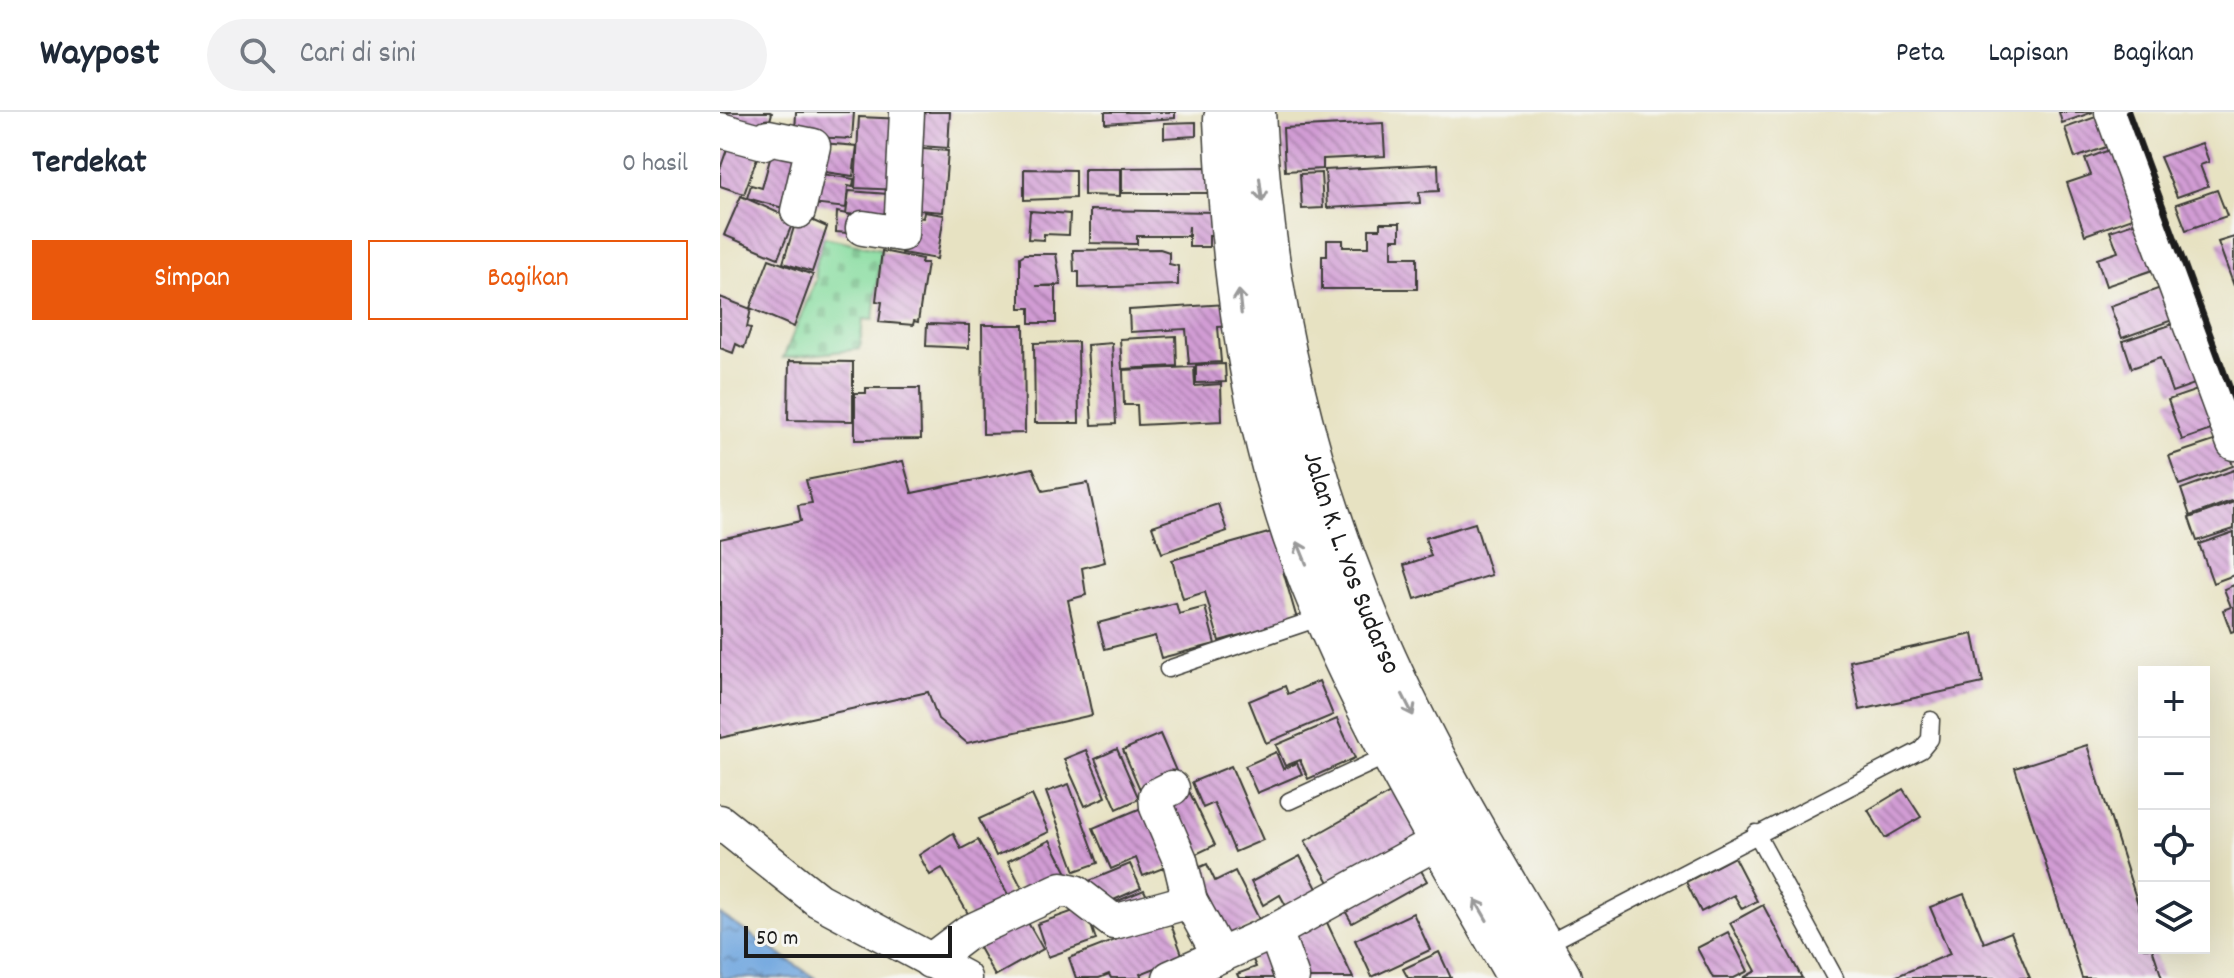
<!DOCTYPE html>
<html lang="id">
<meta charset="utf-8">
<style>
body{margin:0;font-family:Dekko,sans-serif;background:#f2f2f3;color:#1f2937}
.controls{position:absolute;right:24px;bottom:24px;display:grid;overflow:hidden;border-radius:0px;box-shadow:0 8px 32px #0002}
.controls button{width:72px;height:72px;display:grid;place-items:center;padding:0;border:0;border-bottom:2px solid #e0e1e3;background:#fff;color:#1f2937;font:40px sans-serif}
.scale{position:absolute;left:24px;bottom:20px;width:208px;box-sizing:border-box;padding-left:8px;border:4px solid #1c1c1c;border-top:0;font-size:22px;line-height:28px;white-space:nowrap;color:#1c1c1c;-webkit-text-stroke:6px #f6f6f2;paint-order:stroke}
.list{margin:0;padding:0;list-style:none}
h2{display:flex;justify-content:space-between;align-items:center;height:104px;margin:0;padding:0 32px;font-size:34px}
h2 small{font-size:26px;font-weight:400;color:#747a83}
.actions{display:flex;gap:16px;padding:24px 32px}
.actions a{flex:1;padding:18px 0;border:2px solid #ea580c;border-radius:0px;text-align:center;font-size:28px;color:#ea580c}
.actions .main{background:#ea580c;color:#fff}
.icon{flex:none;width:44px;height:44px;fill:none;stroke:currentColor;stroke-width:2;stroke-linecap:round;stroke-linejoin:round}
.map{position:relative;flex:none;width:1514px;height:866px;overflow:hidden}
header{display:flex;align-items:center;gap:48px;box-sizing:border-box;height:112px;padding:0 40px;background:#fff;border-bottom:2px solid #e0e1e3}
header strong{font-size:38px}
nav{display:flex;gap:44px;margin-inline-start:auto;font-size:28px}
.search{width:560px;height:72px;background:#f2f2f3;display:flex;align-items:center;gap:20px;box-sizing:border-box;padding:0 28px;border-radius:44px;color:#747a83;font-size:30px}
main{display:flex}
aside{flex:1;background:#fff}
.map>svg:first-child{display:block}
</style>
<header>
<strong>Waypost</strong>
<div class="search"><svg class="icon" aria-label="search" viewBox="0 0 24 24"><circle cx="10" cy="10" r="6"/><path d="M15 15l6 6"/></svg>Cari di sini</div>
<nav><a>Peta</a><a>Lapisan</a><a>Bagikan</a></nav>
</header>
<main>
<aside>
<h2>Terdekat<small>0 hasil</small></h2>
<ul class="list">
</ul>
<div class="actions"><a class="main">Simpan</a><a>Bagikan</a></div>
</aside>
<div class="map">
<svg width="1514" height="866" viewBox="0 0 1514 866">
<defs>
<pattern id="cemetery-stones" width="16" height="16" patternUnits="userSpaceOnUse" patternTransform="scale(2)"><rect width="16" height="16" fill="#88dda0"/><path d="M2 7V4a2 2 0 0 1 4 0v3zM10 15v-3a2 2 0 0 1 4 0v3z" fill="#75bd89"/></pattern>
<pattern id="water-ripples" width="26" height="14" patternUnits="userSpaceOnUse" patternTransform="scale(2)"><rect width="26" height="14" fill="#72a7df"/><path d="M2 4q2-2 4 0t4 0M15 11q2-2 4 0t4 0" fill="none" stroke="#5d87b4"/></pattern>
<pattern id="building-back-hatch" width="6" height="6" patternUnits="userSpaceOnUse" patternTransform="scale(2)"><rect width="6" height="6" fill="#d19cd4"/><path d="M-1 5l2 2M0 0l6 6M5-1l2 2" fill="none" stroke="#a97eab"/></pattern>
</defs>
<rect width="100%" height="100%" fill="#f6f6f2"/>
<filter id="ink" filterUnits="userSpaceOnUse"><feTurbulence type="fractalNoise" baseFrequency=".0125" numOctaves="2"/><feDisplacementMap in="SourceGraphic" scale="16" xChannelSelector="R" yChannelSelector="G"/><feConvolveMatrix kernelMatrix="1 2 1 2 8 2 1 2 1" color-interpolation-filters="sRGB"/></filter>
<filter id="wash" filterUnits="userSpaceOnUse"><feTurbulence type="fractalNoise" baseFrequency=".006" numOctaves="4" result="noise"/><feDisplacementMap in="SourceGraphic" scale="32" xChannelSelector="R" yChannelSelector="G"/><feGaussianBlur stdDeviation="1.8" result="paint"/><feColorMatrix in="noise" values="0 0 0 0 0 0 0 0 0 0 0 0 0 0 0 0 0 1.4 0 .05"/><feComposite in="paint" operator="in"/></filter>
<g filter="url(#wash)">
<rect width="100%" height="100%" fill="#e7e2c2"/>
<polygon fill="url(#cemetery-stones)" stroke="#527c5e" stroke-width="2" points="104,125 161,137 153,208 143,207 140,237 63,246 96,168 95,155"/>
<polygon fill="url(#water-ripples)" stroke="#47627e" stroke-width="2" points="0,802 95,866 0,866"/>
<g id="blocks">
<g fill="url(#building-back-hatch)">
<polygon points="0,0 50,0 52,1 45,26 0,12"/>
<polygon points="76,0 134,0 132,27 75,24"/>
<polygon points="189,0 230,0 228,36 186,33"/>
<polygon points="385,0 455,0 455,6 385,11"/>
<polygon points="1339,0 1373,0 1342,11"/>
<polygon points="1384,2 1395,32 1355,46 1345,16"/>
<polygon points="139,5 183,7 180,78 135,76"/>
<polygon points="476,10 476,24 444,26 444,11"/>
<polygon points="663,11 665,44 603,47 603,57 565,59 563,16"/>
<polygon points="12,23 42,32 24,82 0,74 0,57"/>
<polygon points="102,31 137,34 133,64 91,58"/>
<polygon points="1482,31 1489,50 1480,53 1488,74 1457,85 1440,45"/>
<polygon points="1400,34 1424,102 1365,123 1347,71 1371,63 1365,47"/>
<polygon points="190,36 228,39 223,100 185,97"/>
<polygon points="91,38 74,99 27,86 31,73 42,76 52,40"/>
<polygon points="718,52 719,79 699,80 700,91 607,96 605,58"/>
<polygon points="493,55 493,81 402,81 402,56"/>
<polygon points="304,57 355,58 355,86 304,88"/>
<polygon points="364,57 400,57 400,84 364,83"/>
<polygon points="88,60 134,67 133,75 128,74 126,96 83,91"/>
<polygon points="601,61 603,96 582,97 580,62"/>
<polygon points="1497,78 1507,104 1466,118 1456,92"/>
<polygon points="129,79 181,83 179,107 126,102"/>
<polygon points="21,84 74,108 58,146 4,123"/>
<polygon points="370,98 497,100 498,123 489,123 489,135 469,135 469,114 468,124 417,124 417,132 370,131"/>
<polygon points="310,99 350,102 349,123 324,122 324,128 308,127"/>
<polygon points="117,100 141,105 140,122 116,120"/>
<polygon points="204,100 224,103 217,147 182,141 188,104 203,106"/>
<polygon points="78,102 107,115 92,160 63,151"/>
<polygon points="1425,107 1442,155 1386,174 1377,147 1398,140 1390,119"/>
<polygon points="660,111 680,111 680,127 672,127 672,145 697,145 697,177 602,177 602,144 607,144 607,128 623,128 623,135 649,135 649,117 660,117"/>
<polygon points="1514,125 1514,174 1498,130"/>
<polygon points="440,137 449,140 449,152 458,154 458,173 359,176 359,160 354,160 353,138"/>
<polygon points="162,139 202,147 201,151 207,151 198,210 194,209 193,213 159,210 162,190 156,189"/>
<polygon points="305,142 336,142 341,173 316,174 336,174 336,211 310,211 310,196 300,196 300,145"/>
<polygon points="49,147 93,163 74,215 30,196"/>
<polygon points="1449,173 1461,205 1402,226 1390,194"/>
<polygon points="0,185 31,197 27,215 31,216 24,236 16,232 13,241 0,236"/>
<polygon points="507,192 508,214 498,215 501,250 469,252 466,217 410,220 409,198"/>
<polygon points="1465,208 1486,268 1452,280 1440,246 1412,256 1403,229"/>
<polygon points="207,212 249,213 249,236 206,234"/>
<polygon points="262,213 304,213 305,321 263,322"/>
<polygon points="456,224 457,254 402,257 400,227"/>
<polygon points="358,230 359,311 315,311 314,231"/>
<polygon points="392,231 396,312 372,313 367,233"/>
<polygon points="69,249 133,250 133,309 68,308"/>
<polygon points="505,252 506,270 476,271 476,253"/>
<polygon points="474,255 475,274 501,272 502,309 418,313 417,293 404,293 403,258"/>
<polygon points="1486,275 1500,315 1462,328 1448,288"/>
<polygon points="146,276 200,276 201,327 135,328 135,281 146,281"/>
<polygon points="1503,326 1513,354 1459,373 1449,344"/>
<polygon points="183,349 192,381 313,356 323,379 368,371 385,450 362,456 366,483 348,488 372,603 247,631 218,607 208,580 0,626 0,427 81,409 78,393 92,391 86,368"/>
<polygon points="1514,358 1514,388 1470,404 1461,377"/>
<polygon points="1514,390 1514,417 1477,429 1469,406"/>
<polygon points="498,392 507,419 442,441 432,414"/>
<polygon points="755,411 771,463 695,487 684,453 711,444 705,426"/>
<polygon points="559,418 570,457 563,459 577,507 499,529 485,480 463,487 452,448"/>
<polygon points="1514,420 1514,463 1493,471 1479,432"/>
<polygon points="1514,473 1514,519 1511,520 1503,498 1511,495 1504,477"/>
<polygon points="456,491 459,502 485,495 495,532 441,546 435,524 385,537 378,511"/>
<polygon points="1253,522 1263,571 1140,598 1130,549"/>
<polygon points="599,569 613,603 546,631 529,589 565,574 568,582"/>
<polygon points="617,607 635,646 588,667 580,648 565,654 556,633"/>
<polygon points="440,622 459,666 422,682 403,638"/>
<polygon points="1367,633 1424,811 1424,836 1432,836 1442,866 1362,866 1295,656"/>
<polygon points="397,637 419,687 397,697 375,647"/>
<polygon points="366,638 386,685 365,694 344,647"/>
<polygon points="556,640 563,657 577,651 582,662 537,681 525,654"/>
<polygon points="511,654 543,728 515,740 494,691 483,696 472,670"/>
<polygon points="349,672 378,751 355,759 326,680"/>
<polygon points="681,675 703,734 616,782 585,729"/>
<polygon points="1183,677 1201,705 1165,726 1148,698"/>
<polygon points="470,681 495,733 470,745 444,693"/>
<polygon points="312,683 329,720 276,744 259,707"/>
<polygon points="431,692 456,751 423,764 416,746 391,757 373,716"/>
<polygon points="233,721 241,737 258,728 290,786 251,807 222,756 210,763 199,743"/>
<polygon points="330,728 349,765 307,786 288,749"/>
<polygon points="580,744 603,788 572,805 560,783 543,793 531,770"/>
<polygon points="1014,745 1037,789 1022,797 1014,783 981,800 966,770"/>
<polygon points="694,746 707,769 632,811 619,788"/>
<polygon points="410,752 421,776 389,790 362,772"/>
<polygon points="487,752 495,769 515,759 540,809 502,828 469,760"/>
<polygon points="424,778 432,795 393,791"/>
<polygon points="1244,782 1264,831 1291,820 1310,866 1172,866 1230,842 1210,795"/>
<polygon points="1043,793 1082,866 1023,866 1036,859 1010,811"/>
<polygon points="365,795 376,828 328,845 317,812"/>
<polygon points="693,801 710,838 652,865 635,828"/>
<polygon points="303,802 323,837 275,864 258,834"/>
<polygon points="603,802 633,866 583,866 562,821"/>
<polygon points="449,807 463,845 420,862 422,866 391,866 389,862 379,866 356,866 349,846"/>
<polygon points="1008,820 1028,859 1014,866 993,866 977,836"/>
<polygon points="550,832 564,866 519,866 517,862 536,855 530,841"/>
<polygon points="719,840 731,866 688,866 683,857"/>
</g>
</g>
</g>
<g filter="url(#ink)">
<use href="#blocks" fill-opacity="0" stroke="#3a3a35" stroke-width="2"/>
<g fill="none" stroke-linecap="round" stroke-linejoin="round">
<g stroke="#3a3a35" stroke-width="19">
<g id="lane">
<polyline points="448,557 605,504"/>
<polyline points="569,689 673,641"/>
<polyline points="1036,721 1115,866"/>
<polyline points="823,834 1201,638 1210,627 1211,608"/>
</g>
</g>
<g stroke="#3a3a35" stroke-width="37">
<g id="street">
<polyline points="1392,0 1514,331"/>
<polyline points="0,18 44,30 48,25 93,34 78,99"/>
<polyline points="143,116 181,122 187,0"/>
<polyline points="452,676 436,684 437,695 460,748 470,789 499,842"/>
<polyline points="0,710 98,788 244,866"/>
<polyline points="555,819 572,866"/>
<polyline points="210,849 247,821 342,777 355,780 394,810 470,789"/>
<polyline points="450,866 555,819 741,717"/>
</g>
</g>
<g stroke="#3a3a35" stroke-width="47">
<g id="highway">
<path id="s1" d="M533,0C541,170 577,332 640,490C692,622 768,744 839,866"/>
<path d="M506,7C512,149 529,288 575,424C627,575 721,728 800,866"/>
</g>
</g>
<use href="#lane" stroke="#fff" stroke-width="16"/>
<use href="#street" stroke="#fff" stroke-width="34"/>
<use href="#highway" stroke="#fff" stroke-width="44"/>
<polyline stroke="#1c1c1c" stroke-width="6" points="1408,0 1514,288"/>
</g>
<defs><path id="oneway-shaft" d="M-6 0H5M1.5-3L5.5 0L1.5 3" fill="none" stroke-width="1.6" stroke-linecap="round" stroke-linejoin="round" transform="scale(2)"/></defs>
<g stroke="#999">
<use href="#oneway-shaft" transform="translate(541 78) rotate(83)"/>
<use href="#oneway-shaft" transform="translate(520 190) rotate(-96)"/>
<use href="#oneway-shaft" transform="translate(582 441) rotate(-112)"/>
<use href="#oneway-shaft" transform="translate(688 593) rotate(63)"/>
<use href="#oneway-shaft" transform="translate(761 798) rotate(-120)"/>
</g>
</g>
<g text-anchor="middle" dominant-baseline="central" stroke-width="8" stroke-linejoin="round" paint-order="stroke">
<g font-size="28" fill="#1c1c1c" stroke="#f6f6f2">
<text stroke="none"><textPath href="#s1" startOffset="464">Jalan K. L. Yos Sudarso</textPath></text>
</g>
</g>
</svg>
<div class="controls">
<button>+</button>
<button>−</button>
<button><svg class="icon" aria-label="locate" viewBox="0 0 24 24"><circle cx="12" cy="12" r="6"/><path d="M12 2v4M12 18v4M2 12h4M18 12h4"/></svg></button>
<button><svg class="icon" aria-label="layers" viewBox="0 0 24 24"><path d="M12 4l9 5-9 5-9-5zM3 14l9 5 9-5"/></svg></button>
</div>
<div class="scale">50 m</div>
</div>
</main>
